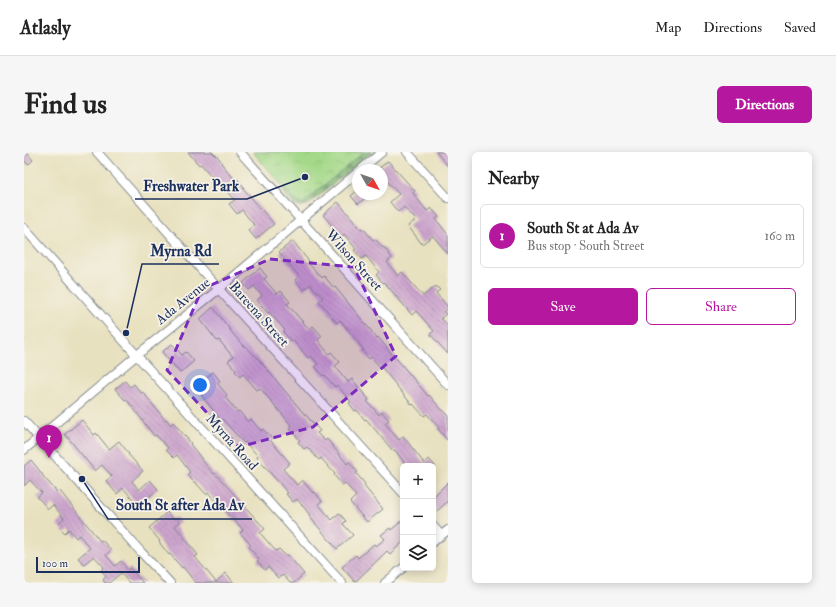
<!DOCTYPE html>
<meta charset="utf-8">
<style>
body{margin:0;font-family:"IM FELL Double Pica",serif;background:#f6f6f6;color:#222}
.controls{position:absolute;right:12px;bottom:12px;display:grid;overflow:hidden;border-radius:6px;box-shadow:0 2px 10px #0003}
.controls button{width:36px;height:36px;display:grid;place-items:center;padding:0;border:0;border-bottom:1px solid #e0e0e0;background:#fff;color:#222;font:20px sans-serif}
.compass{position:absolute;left:328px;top:12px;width:36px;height:36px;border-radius:50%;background:#fff;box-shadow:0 2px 10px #0003;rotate:130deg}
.scale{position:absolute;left:12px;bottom:10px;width:104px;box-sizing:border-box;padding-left:4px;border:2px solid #1b2f5e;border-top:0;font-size:11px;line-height:14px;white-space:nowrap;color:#1b2f5e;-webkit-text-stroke:3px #f7f3e8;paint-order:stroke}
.you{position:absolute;left:176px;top:233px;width:14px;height:14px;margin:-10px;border:3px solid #fff;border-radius:50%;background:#1a73e8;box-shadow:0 0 0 6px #1a73e833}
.badge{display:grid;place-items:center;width:26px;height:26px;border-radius:50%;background:#b5179e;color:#fff;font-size:13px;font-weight:700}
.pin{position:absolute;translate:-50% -33px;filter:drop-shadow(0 1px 2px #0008)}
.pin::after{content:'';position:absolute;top:21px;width:14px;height:12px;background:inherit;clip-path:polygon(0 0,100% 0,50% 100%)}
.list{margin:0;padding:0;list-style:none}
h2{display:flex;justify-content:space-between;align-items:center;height:52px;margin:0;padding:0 16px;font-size:17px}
h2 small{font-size:13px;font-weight:400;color:#767676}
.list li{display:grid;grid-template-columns:26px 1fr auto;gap:12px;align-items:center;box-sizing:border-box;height:64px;margin:0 8px 8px;padding:0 8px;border:1px solid #e0e0e0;border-radius:6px}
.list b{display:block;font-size:15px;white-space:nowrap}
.list p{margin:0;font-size:13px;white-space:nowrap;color:#767676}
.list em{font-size:13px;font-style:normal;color:#767676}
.actions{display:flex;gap:8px;padding:12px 16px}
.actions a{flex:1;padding:9px 0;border:1px solid #b5179e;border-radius:6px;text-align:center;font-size:14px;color:#b5179e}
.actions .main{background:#b5179e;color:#fff}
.icon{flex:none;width:22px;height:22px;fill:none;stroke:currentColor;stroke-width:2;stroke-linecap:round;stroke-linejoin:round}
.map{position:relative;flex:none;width:424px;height:431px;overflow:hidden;border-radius:6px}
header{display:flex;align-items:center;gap:24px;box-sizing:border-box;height:56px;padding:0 20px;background:#fff;border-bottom:1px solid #e0e0e0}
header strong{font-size:19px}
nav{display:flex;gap:22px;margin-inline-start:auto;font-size:14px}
.intro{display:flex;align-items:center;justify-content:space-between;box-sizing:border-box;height:96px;padding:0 24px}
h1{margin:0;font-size:28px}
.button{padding:10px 18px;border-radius:6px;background:#b5179e;color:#fff;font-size:14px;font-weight:700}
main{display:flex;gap:24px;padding:0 24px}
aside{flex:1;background:#fff;border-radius:6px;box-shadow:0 2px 10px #0003}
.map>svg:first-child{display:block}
</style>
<header>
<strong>Atlasly</strong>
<nav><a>Map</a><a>Directions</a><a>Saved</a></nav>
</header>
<div class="intro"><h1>Find us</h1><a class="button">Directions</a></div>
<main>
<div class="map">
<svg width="424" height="431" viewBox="0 0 424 431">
<defs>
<pattern id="forest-firs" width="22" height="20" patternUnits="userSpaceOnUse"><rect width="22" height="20" fill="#83b975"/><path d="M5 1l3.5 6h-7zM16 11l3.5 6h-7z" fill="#6a9763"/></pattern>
<pattern id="park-crowns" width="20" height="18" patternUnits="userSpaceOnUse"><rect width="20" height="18" fill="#a4d989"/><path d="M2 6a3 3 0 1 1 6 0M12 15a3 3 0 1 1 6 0" fill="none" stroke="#8dbb79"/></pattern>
<pattern id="building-back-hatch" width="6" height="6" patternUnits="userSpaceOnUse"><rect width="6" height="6" fill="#cda5ce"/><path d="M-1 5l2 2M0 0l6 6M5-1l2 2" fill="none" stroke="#a687aa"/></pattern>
</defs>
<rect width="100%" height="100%" fill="#f7f3e8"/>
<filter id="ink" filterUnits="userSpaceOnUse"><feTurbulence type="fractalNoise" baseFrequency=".025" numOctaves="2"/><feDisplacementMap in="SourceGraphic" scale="8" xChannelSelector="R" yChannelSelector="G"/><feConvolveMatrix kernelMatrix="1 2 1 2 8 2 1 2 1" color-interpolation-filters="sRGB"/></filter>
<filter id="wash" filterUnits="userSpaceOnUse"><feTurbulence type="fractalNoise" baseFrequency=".012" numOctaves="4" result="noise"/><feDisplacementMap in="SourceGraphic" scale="16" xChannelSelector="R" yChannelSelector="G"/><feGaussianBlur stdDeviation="0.9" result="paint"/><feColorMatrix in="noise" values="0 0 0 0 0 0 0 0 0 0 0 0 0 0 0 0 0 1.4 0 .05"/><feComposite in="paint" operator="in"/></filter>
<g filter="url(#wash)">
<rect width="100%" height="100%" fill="#e8e1bf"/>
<path fill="url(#forest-firs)" stroke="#4f746a" d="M299,0H348L285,52C270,58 267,50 259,39V37Z"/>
<polygon fill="url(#park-crowns)" stroke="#608474" points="229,0 340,0 279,51 274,51"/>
<g id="blocks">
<g fill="url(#building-back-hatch)">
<polygon points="164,0 188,0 191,3 192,3 198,10 197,11 211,28 213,27 220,35 219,36 250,72 232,87 224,78 230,73 218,58 213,62 205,52 211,48 196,30 194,32 177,12 175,13"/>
<polygon points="412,0 424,0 424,14"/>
<polygon points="3,1 9,8 4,13 0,8 0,4"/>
<polygon points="364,9 391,39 389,41 403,59 407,56 415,65 412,67 424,83 424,102 409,84 398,92 384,74 392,68 380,55 374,60 366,50 375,42 362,28 358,31 358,18 353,18"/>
<polygon points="334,38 334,42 346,42 334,52 327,44"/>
<polygon points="314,50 337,77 339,76 349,88 351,87 359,96 360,95 368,106 363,110 374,124 378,120 399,144 412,134 416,138 412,141 424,155 424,157 420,160 422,162 417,166 424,174 424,202 406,182 410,179 392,159 388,163 360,130 359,131 352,123 355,120 342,104 338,107 330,98 332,97 320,82 318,85 299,63"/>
<polygon points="269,89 286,111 285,112 298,126 300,124 310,136 311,135 353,186 354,185 372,207 373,207 383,219 404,244 405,243 418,258 419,258 424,263 424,289 414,277 415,276 403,262 400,264 389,252 388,253 368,228 358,216 357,216 347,205 345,207 338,199 340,198 316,168 313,171 295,149 299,146 286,132 280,138 271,128 275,124 255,100"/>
<polygon points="236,116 243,125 240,127 253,142 257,139 266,150 263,152 285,177 289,174 298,184 294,188 305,202 307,200 316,210 311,214 324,230 328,227 345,248 343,249 355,263 358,260 365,268 361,271 375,288 379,284 400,311 405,307 411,314 383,314 371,298 369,299 342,267 341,268 333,258 331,259 325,251 327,250 313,233 311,235 301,223 299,224 291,214 294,212 287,204 284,206 269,188 268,190 259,180 261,178 245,160 244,161 233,148 238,144 230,134 225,138 219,131"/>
<polygon points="189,155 209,182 221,195 222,194 230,203 231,203 281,263 281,262 288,270 296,279 293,281 301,289 303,287 323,312 325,310 334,320 332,321 341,332 340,334 359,357 343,370 326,350 332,344 321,331 318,333 310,323 311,322 297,306 295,308 283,295 280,297 274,290 276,288 265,276 268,274 236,236 233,238 219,222 216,225 211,219 212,218 204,209 209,205 195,188 193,189 176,167"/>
<polygon points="148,192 158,203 162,200 170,209 156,221 138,200"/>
<polygon points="189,220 196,229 193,231 203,243 201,245 213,260 215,259 224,270 227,267 237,279 239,277 248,287 246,288 266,311 259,317 273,333 278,328 289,341 291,340 298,349 294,352 308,368 315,361 322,369 319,372 329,383 313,397 285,364 286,363 273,347 269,350 262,342 264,341 233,306 234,304 221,290 220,291 198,267 197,268 171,235"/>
<polygon points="101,229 106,235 110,232 117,241 119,240 141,268 142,267 147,273 149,270 167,291 166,292 177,306 177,307 190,322 191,321 241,377 236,381 249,396 252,399 255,397 262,404 264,403 280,422 270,431 266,431 259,423 254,426 244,415 241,418 233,409 235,407 225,395 227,393 216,381 219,378 208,365 207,365 196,352 194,353 184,340 182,342 172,331 171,331 163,323 166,320 153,303 150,306 142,298 144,296 132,283 130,284 113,261 102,247 101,248 91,237"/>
<polygon points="58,268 70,283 72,281 85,297 95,289 105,302 104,302 119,319 108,329 115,338 126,328 134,337 115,354 99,336 93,342 82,329 88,324 78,313 71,319 41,282"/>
<polygon points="7,308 19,323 18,323 34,341 36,339 76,389 78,388 87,398 82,403 91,414 97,409 104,418 106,416 119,431 105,431 97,421 85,431 81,431 79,428 82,424 77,418 80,415 70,404 60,412 54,406 66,396 55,383 52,386 45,377 41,381 33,373 40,366 29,353 24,357 18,350 13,345 18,341 6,328 0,334 0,314"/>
<polygon points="424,330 424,349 413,359 409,355 409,345"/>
<polygon points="143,360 149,367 152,365 156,370 151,374 174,403 171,405 192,430 202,421 210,431 172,431 159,415 158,416 146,402 145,403 135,390 136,389 125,376"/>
<polygon points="379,368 379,390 366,402 363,399 331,430 318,415 332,403 334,406 350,392 352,394 361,387 357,383 366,376 367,378"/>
</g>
</g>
</g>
<g filter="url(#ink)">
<use href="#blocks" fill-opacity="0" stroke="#82888e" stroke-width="1"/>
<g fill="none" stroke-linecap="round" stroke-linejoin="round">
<g stroke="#82888e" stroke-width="10">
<g id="minor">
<polyline points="73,0 191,133 379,341"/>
<polyline points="216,0 424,233"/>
<polyline points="383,0 424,46"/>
<polyline points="336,18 358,0"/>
<polyline points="0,76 115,206 318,431"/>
<polyline points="0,269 117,400 146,431"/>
<polyline points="0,298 113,203 195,137 334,20"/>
<polyline points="409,374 417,383"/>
<polyline points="409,390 424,378"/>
<polyline points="361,431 379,416"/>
</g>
</g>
<use href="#minor" stroke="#fff" stroke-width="8"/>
</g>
</g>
<path fill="#7b2cbf" fill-opacity="0.2" stroke="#7b2cbf" stroke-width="3" stroke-dasharray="8 5" stroke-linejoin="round" d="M246,107L330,115L372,204L289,275L215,295L143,218L178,137Z"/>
<g text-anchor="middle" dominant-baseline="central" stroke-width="3.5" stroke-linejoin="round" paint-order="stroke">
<g font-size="14" fill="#1b2f5e" stroke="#f7f3e8">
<text transform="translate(330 108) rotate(48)">Wilson Street</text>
<text transform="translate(159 149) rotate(-39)">Ada Avenue</text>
<text transform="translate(235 162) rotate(48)">Bareena Street</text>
<text transform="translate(208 290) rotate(48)">Myrna Road</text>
</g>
</g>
<path fill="none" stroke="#1b2f5e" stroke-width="1.5" d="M281 25L223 47H111M102 181L118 112H195M58 327L84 367H228"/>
<g fill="#1b2f5e" stroke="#f7f3e8" stroke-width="1.5">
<circle cx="281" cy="25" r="4"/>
<circle cx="102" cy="181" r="4"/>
<circle cx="58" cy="327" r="4"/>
</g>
<g font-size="15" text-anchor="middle" font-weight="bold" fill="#1b2f5e" stroke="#f7f3e8" stroke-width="3.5" stroke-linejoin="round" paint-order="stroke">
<text x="167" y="39">Freshwater Park</text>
<text x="157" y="104">Myrna Rd</text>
<text x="156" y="358">South St after Ada Av</text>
</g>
</svg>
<div class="controls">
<button>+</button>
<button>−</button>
<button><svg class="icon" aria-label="layers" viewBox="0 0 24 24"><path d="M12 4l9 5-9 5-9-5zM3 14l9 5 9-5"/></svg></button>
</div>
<svg class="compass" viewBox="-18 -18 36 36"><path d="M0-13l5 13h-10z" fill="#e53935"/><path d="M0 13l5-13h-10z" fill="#767676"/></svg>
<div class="scale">100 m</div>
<div class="you"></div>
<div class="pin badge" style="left:25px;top:306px">1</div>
</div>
<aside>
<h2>Nearby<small></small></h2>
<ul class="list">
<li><span class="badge">1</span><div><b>South St at Ada Av</b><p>Bus stop · South Street</p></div><em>160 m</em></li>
</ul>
<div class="actions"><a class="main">Save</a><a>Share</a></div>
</aside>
</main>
